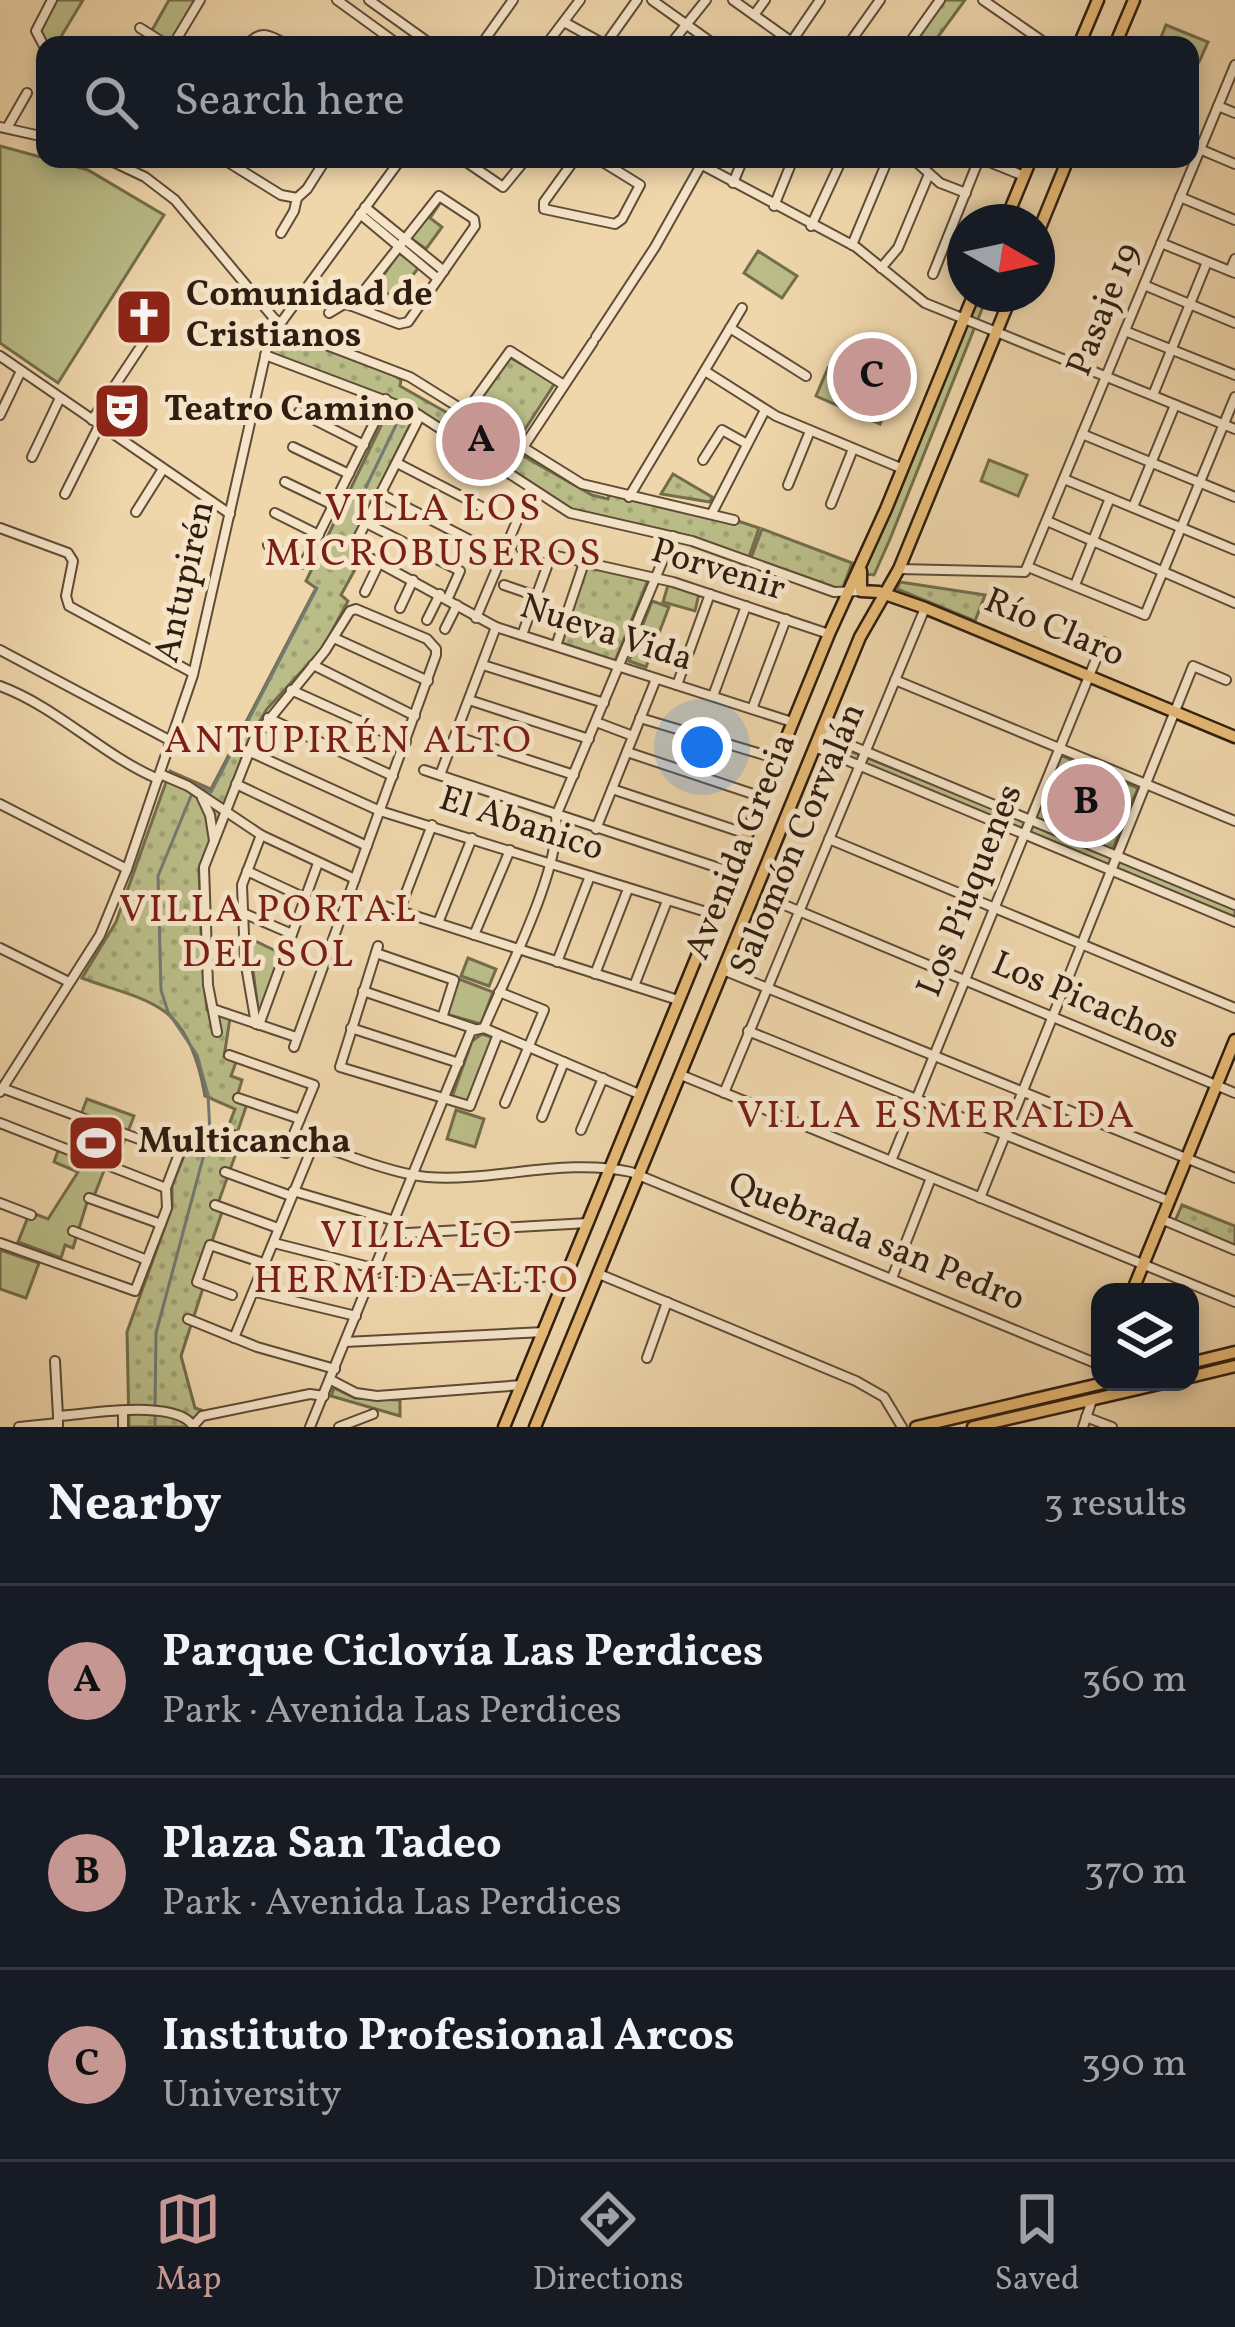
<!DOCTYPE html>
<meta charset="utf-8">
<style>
body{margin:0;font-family:Vollkorn,serif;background:#242831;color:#f1f3f6}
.controls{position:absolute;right:36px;bottom:36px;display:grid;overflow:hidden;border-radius:24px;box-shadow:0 6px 18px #0003}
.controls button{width:108px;height:108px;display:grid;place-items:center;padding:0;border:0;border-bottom:3px solid #363941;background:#171b24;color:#f1f3f6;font:60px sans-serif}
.compass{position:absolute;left:947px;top:204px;width:108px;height:108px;border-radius:50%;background:#171b24;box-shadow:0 6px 18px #0003;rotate:99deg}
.you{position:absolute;left:702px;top:747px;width:42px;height:42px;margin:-30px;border:9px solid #fff;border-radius:50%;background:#1a73e8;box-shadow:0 0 0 18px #1a73e833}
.badge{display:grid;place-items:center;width:78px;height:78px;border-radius:50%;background:#c59692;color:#111;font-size:39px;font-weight:700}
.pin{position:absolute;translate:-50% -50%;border:6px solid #fff;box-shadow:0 3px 12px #0006}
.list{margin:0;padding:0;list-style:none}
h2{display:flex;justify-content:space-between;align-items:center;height:156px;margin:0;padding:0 48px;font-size:51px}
h2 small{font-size:39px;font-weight:400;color:#9ea1a6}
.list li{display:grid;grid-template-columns:78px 1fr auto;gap:36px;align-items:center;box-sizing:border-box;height:192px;padding:0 48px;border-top:3px solid #363941}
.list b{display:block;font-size:45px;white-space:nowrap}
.list p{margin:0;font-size:39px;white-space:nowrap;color:#9ea1a6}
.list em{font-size:39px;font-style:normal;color:#9ea1a6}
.icon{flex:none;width:66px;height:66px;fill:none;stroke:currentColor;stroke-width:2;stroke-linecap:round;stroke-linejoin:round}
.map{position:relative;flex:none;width:1235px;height:1427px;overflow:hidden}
.search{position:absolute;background:#171b24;box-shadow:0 6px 18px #0003;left:36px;right:36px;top:36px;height:132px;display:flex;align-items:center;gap:30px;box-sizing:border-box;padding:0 42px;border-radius:24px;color:#9ea1a6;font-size:45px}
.sheet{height:732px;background:#171b24}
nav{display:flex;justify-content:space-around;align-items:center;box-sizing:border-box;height:168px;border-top:3px solid #363941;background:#171b24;font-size:33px;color:#9ea1a6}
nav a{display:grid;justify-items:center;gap:6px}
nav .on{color:#c59692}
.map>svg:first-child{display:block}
</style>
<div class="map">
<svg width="1235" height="1427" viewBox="0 0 1235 1427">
<defs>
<pattern id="park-dots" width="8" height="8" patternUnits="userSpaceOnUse" patternTransform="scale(3)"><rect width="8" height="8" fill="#babd88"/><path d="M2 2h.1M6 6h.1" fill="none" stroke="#a0a274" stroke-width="1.8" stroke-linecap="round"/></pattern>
</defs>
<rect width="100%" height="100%" fill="#efd6ab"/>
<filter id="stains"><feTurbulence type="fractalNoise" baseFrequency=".00167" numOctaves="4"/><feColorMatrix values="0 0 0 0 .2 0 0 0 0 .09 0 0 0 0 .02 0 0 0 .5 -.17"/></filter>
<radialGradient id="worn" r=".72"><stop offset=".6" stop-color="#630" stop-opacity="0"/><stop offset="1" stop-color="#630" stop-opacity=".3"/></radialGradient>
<g fill="#babd88" stroke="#746d4c" stroke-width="3">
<polygon points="56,0 83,0 56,45 47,45 40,32"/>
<polygon points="169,0 196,0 172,40 166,42 151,32"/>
<polygon points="1166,25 1208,42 1199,62 1190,59 1190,45 1158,45"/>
<polygon points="0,146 88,170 164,215 58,383 0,343"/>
<polygon points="434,201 441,202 430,218 442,227 426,249 409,237"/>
<polygon points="758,251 797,276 782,298 744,273"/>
<polygon points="399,253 419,267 398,295 383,293 374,306 366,300"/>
<polygon points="980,294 988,294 890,539 874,575 863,574"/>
<polygon points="828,368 892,395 880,424 816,396"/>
<polygon points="989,460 1027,475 1018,496 981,481"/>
<polygon points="668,585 699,594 695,611 663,602"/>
<polygon points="652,601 669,607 646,667 629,661"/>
<polygon points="823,740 1235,906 1235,921 819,748"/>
<polygon points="249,938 280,953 259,1018"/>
<polygon points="468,958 496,969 489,986 461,976"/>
<polygon points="459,979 493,992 481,1024 446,1014"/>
<polygon points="482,1034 494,1038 470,1103 452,1097 472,1041"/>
<polygon points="87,1099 134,1116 115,1165 107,1163 94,1196 89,1196 73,1248 65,1245 61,1258 18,1242 30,1212 48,1219 78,1172 54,1162 59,1148 67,1150"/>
<polygon points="456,1110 484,1119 475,1147 447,1139"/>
<polygon points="0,1250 39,1263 26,1298 0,1289"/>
<polygon points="334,1388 355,1398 400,1400 400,1416 331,1396"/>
</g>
<g fill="url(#park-dots)" stroke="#746d4c" stroke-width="3">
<polygon points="944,0 965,0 932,45 912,45"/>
<path d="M279,332L394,375L401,380L400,386L592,495L608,499L611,489C662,498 710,511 759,528L749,557L693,537L557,506L420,411L269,354Z"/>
<polygon points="509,357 555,383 520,437 475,408"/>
<path d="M391,405L415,415L352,542L359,562L341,595L348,601L323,648L267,709L250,737L199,869L202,963L207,1010L230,1018L224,1057L236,1062L231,1076L242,1080L236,1100L247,1104L235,1139L240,1142L216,1209L222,1212L197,1285L203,1288L181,1356L195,1408L201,1410L189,1427H129L127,1332L172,1207V1186L191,1138L220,1148L235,1109L205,1096C200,1067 189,1029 164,1011C142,995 107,988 82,978L116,922L170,771L211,789L316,588L306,581Z"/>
<polygon points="673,474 712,497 710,502 661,494"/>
<polygon points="762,529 852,563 842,590 751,558"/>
<polygon points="587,564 648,580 615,661 559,642"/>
<polygon points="900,582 985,595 975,621 897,589"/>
<polygon points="1060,755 1138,788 1112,851 1034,819"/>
<polygon points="1182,1205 1235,1226 1235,1246 1175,1221"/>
</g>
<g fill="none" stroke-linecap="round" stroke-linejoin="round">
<g stroke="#727973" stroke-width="3">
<polyline points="366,487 396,425"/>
<polyline points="196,785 211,792 317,588"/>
<polyline points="155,1405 156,1333 210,1132 208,1095 197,1055 168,1012 161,990 158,876 191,796"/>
<polyline points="155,1416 155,1427"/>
</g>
<g stroke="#5f4b37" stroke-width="12">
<g id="minor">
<polyline points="337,0 399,45"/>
<polyline points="369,0 432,45"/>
<polyline points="652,0 715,45"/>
<polyline points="733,0 796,45"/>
<polyline points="983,0 1048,45"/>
<polyline points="754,15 765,0"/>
<polyline points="564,22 604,44"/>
<polyline points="140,28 167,45"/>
<polyline points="790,44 820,0"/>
<polyline points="173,45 200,0"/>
<path d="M248,45C260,28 272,36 287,45"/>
<polyline points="481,45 513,0"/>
<polyline points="546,45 580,0"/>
<polyline points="605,45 637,0"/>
<polyline points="670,45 706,0"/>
<polyline points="848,45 880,0"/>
<polyline points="908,45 940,0"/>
<polyline points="45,48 36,31 52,0"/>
<polyline points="1218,106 1235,113"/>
<polyline points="0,127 45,137"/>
<polyline points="7,128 27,93"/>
<polyline points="1190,145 1235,164"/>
<polyline points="107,159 145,177 175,200 282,328 410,377 582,484 734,520"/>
<polyline points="223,159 281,195 297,198"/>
<polyline points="462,159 503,187 526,159"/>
<polyline points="575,159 544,202 544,209 615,224 622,219 640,185 598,159"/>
<polyline points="691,159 856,247 925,303 1235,429"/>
<polyline points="913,159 940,183 966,193"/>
<polyline points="982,159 1024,176"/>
<polyline points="733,183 743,159"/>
<polygon points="439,196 474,219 475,226 408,322 399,324 352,306"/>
<polyline points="1180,197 1235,220"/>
<polyline points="297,198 307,189 326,159"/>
<polyline points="774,206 793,159"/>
<polyline points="365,207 444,271"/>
<polyline points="360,214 438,279"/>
<polyline points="811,226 842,159"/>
<polyline points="281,233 294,211 297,198"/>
<polyline points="1161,243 1235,273"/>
<polyline points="852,245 888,159"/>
<polyline points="881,268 898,248 929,174"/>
<polyline points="1230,271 1235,259"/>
<polyline points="933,274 979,159"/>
<polyline points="1144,285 1235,323"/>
<polyline points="329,313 344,304 352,306"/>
<polyline points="730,328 806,376"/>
<polyline points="1125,331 1235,375"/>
<polyline points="596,337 655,247 701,165"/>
<polyline points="265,355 413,411 570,513 692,541 834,592 861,591"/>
<polyline points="0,356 230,514"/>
<polyline points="705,371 776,416 903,469"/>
<polyline points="1153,395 1207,262"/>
<polyline points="299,412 364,445"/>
<polyline points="466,412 510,351 564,385"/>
<polyline points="0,415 21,371"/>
<polyline points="420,416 357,540 361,553 496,627 792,722"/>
<polyline points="92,420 165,310"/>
<polyline points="1082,434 1235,497"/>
<polyline points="293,447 349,474"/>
<polyline points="522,449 593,342"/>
<polyline points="32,457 60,398"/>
<polyline points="703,460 722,430 747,444"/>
<polyline points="397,463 486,509"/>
<polyline points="1064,479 1235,550"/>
<polyline points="285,482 333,505"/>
<polyline points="788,485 810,431"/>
<polyline points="65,494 100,424"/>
<polyline points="381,494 472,541"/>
<polyline points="629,497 742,308"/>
<polyline points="831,504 853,449"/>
<polyline points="1133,507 1175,405"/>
<polyline points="136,512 163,469"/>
<polyline points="275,513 319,535"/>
<polyline points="712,513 765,410"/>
<polyline points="1047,521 1235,603"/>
<polyline points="366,523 460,571 448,598"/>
<polyline points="0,528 68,553 73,561 66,596 69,606 193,673"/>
<polyline points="268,545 304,564 386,399"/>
<polyline points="521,548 673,582 829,634"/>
<polyline points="1028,567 1145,615 1235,397"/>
<polyline points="899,569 1025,572 1235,65"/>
<polyline points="504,585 536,596"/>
<polyline points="1075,585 1110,498"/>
<polyline points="365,592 379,563"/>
<polyline points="400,608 413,580"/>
<polyline points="476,618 530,490"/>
<polyline points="427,620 440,594"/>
<polyline points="445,629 457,605"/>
<polyline points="522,635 552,553"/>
<polyline points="334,638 428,681"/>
<polyline points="556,646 585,560"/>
<polyline points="0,650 171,741"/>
<polyline points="313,665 415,716"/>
<polyline points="483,665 604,703"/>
<polyline points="895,680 1235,821"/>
<polyline points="677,685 710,594"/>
<path d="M0,686C57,707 102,755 158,779"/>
<polyline points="291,690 406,742"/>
<polyline points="713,696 746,606"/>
<polyline points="469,700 589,739"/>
<polyline points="752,709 786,619"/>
<polyline points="268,718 393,776"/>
<polyline points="640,718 778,759"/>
<polyline points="596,722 633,736"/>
<polyline points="821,733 1235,905"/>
<polyline points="455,736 574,775"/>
<polyline points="815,747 1235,922"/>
<polyline points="248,751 380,811 713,914"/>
<polyline points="627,752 762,797"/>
<polyline points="424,770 731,872"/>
<polyline points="160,774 188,786 261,835 355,879"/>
<polyline points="440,775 496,627"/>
<polyline points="236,784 367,846"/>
<polyline points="612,789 747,834"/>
<polyline points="202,798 210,815 214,841"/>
<polyline points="0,804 127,869"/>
<polyline points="596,829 656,679"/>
<polyline points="829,839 1235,1008"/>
<polyline points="247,871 305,898"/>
<polyline points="378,904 678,1000"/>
<polyline points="782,904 1235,1093"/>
<polyline points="399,911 432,825"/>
<polyline points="243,913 292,934"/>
<polyline points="438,923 472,838"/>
<polyline points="474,935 510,850"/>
<polyline points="378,946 340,1067 470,1106 498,1034"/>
<polyline points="0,948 69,982"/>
<polyline points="376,953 454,980 442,1018"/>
<polyline points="557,962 590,876"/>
<polyline points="723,970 1235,1178"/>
<polyline points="595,974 628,889"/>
<polyline points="634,986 667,901"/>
<polyline points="363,991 475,1029"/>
<polyline points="499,992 544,1010 505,1103"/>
<polyline points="213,1009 296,1037"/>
<polyline points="256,1024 245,960 242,885 261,835"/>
<polyline points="259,1025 318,863"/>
<polyline points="351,1028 459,1063"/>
<polyline points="484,1028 639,1094"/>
<polyline points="748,1031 1169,1201"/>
<polyline points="217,1032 208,985 204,867 255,737 325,651 350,611 356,609 427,639 436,649 436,655 294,1047"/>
<polyline points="229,1055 314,1085 286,1153 230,1134"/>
<polyline points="681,1075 1235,1302"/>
<polyline points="0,1092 100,935 127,869 193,675 269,339 401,159"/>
<polyline points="724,1093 925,608"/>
<polyline points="238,1098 300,1119"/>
<polyline points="542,1117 564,1062"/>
<polyline points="0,1123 166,1188"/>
<polyline points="581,1130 603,1078"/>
<path d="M295,1133C325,1149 394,1174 427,1177C494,1182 565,1157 631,1172L1100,1365"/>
<polyline points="891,1161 1103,642"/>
<polyline points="225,1172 291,1196"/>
<polyline points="293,1191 395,1221"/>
<polyline points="89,1198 161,1224"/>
<polyline points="980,1198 1193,666 1226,680"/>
<polyline points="0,1203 31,1215"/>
<polyline points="215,1205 278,1228"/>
<polyline points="1161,1219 1235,1250"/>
<polyline points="73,1231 147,1260"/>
<polyline points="390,1234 588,1223"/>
<polyline points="0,1243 135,1291 167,1208 166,1188 179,1154 2,1088"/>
<polyline points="274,1243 377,1269"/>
<polyline points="599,1274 856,1381 884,1397 902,1427"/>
<polyline points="892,1278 931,1178"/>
<polyline points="371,1283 566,1276"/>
<polyline points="256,1292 356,1316"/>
<polyline points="232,1295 197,1282 210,1245 266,1264"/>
<polyline points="188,1319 257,1347 335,1369"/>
<polyline points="234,1338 314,1143"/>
<polyline points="345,1342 544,1332"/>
<polyline points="647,1358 667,1302"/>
<polyline points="55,1361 58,1416"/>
<polyline points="331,1380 356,1393 377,1396 522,1385"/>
<polyline points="123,1412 123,1427"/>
<polyline points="1086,1417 1112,1427"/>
<polyline points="194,1425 202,1416 310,1394 324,1396"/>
<polyline points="19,1427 58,1423"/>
<path d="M58,1427V1416C90,1414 177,1398 194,1427"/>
<path d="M310,1427L471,1031L484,1028C506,975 562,868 556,816L673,536"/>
<polyline points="339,1427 373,1414"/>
<polyline points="1083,1427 1092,1400"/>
</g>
</g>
<g stroke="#2f1d10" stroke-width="15">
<g id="major">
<polyline points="1079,45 1098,0"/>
<polyline points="1115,45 1134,0"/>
<polyline points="1005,222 1031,159"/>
<polyline points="1037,235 1068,159"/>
<polyline points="861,571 861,591 879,592 925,608 1235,737"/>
<polyline points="1132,1292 1235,1040"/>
<polyline points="1190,1363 1235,1352"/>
<polyline points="1190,1377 1235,1366"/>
<polyline points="504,1427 829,634 886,509 974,294"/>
<polyline points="535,1427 860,637 899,569 1012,294"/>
<polyline points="916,1427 1108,1382"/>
<polyline points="973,1427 1168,1382"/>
</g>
</g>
<use href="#minor" stroke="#f5e4c8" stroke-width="8"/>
<use href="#major" stroke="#e8bb76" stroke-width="10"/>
</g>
<defs>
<g id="church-square" transform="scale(3)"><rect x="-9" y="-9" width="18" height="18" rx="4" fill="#8f2418" stroke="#f5e4c8"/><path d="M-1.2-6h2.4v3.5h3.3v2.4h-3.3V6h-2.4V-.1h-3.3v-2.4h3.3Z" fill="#fff"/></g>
<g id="theatre-square" transform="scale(3)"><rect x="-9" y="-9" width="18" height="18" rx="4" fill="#8f2418" stroke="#f5e4c8"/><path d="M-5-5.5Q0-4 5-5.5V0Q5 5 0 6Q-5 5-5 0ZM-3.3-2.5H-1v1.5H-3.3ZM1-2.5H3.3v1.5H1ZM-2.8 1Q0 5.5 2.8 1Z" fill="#fff"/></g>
<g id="stadium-square" transform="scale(3)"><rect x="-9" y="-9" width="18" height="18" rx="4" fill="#8f2418" stroke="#f5e4c8"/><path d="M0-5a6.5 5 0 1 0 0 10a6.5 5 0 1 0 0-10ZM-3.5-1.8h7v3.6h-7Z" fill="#fff"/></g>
</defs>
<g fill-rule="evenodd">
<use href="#church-square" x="144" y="317"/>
<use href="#theatre-square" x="122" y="411"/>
<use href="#stadium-square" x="96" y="1143"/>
</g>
<g text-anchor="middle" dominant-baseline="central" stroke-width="10" stroke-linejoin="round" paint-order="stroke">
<g font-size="36" font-weight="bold" fill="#2f1d10" stroke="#f5e4c8" text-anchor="start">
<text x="186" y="296">Comunidad de<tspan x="186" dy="41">Cristianos</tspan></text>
<text x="164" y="411">Teatro Camino</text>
<text x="138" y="1143">Multicancha</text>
</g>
<g font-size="36" fill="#2f1d10" stroke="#f5e4c8">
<text transform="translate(1105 310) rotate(-68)">Pasaje 19</text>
<text transform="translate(718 571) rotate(17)">Porvenir</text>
<text transform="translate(186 582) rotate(-77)">Antupirén</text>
<text transform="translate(1054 629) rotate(23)">Río Claro</text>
<text transform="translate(606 634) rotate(18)">Nueva Vida</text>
<text transform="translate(521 825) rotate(18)">El Abanico</text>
<text transform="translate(799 840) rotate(-67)">Salomón Corvalán</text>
<text transform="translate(742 847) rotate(-68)">Avenida Grecia</text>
<text transform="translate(971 891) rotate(-68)">Los Piuquenes</text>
<text transform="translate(1085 1002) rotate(23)">Los Picachos</text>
<text transform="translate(876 1243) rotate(22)">Quebrada san Pedro</text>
</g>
<g font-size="39" letter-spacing="3" fill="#7a1f14" stroke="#f5e4c8">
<text x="434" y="510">VILLA LOS<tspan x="434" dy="45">MICROBUSEROS</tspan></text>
<text x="349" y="742">ANTUPIRÉN ALTO</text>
<text x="269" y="911">VILLA PORTAL<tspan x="269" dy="45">DEL SOL</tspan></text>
<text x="937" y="1117">VILLA ESMERALDA</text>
<text x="417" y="1237">VILLA LO<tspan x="417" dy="45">HERMIDA ALTO</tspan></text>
</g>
</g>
<rect width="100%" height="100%" filter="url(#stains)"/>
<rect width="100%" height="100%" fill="url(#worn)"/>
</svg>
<div class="controls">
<button><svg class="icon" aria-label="layers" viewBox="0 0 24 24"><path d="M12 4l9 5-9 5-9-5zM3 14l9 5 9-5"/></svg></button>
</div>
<svg class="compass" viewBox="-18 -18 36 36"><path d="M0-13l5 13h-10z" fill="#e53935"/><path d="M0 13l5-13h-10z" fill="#9ea1a6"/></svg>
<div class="you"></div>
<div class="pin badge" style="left:481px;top:441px">A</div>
<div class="pin badge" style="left:1086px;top:803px">B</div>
<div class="pin badge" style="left:872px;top:377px">C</div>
<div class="search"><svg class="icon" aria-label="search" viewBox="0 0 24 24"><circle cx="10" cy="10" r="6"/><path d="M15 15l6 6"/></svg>Search here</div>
</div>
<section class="sheet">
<h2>Nearby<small>3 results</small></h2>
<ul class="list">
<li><span class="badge">A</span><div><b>Parque Ciclovía Las Perdices</b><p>Park · Avenida Las Perdices</p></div><em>360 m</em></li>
<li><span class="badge">B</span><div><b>Plaza San Tadeo</b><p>Park · Avenida Las Perdices</p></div><em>370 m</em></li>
<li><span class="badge">C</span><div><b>Instituto Profesional Arcos</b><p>University</p></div><em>390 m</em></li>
</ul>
</section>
<nav>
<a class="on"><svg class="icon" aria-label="map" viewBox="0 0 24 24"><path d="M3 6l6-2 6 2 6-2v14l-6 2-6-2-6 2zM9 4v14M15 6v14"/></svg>Map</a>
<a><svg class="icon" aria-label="directions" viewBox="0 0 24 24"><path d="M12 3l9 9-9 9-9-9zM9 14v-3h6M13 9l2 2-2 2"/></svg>Directions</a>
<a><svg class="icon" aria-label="saved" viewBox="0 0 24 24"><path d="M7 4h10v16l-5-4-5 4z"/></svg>Saved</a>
</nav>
